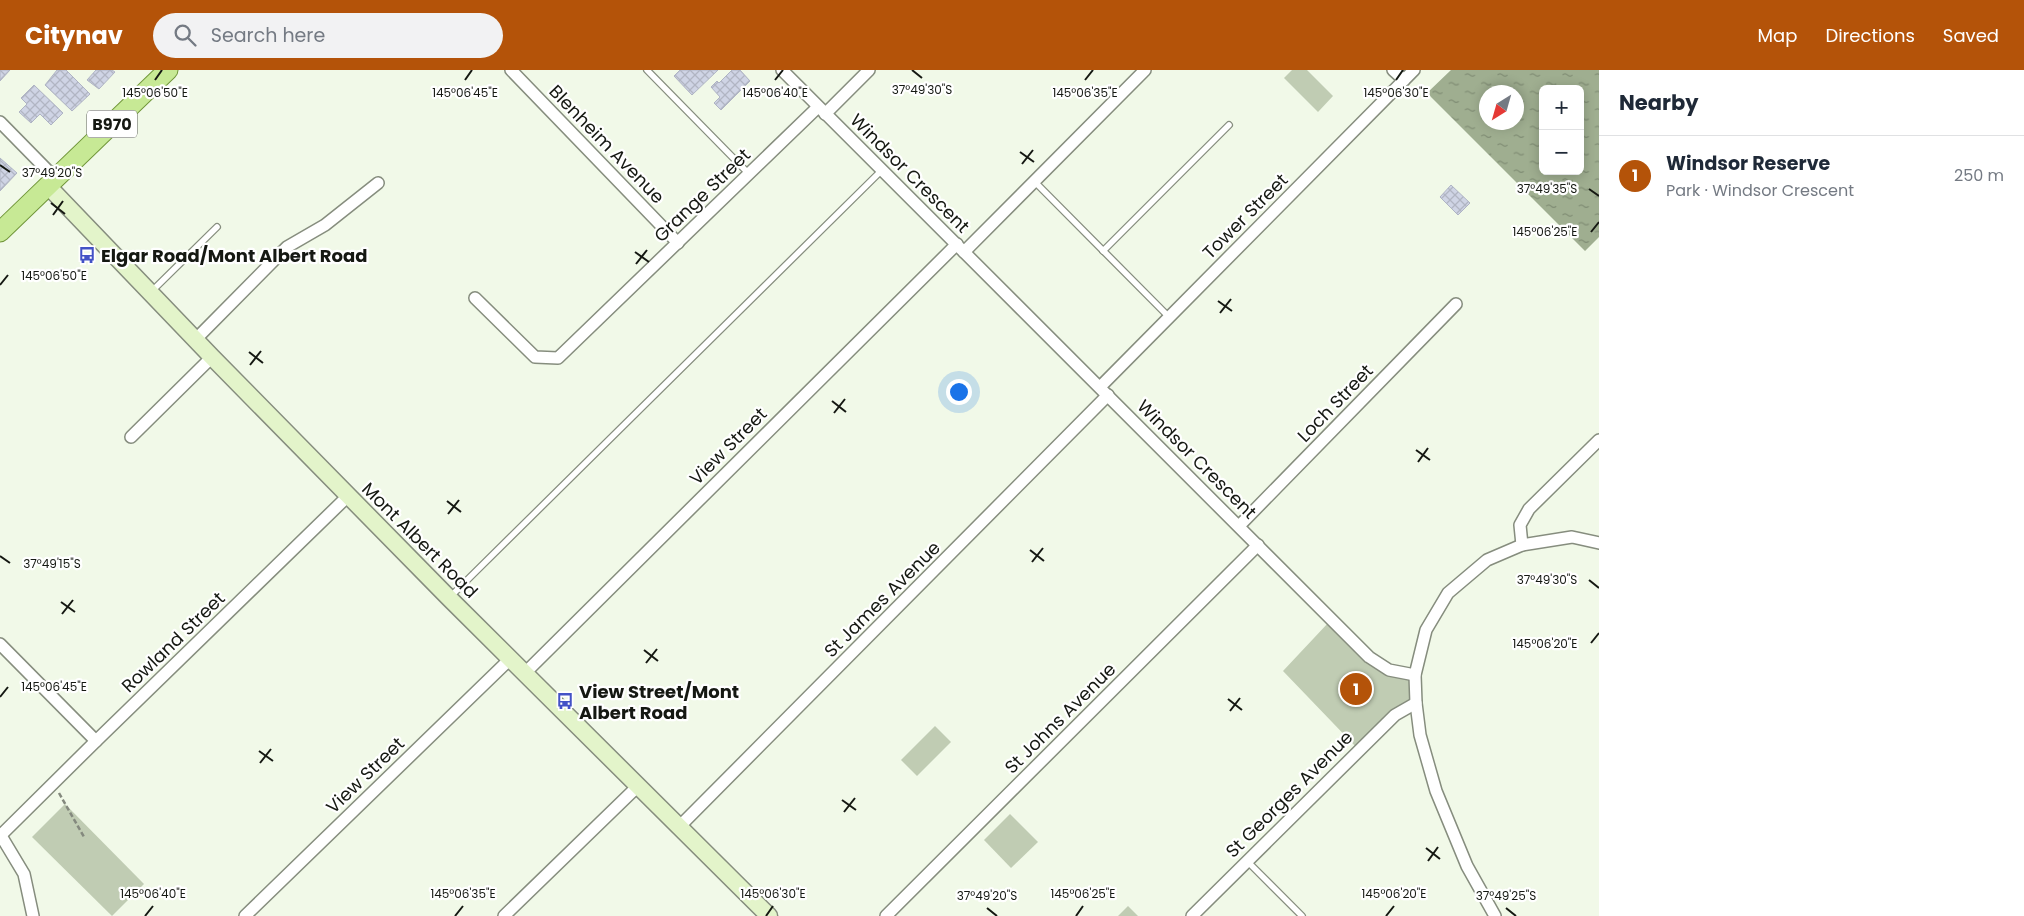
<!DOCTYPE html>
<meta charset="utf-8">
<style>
body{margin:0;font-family:Poppins,sans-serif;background:#f2f2f3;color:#1f2937}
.controls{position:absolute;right:15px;top:15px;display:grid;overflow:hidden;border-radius:8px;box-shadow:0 2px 12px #0003}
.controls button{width:45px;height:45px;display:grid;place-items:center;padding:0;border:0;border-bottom:1px solid #e0e1e3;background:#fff;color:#1f2937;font:25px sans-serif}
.compass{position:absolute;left:1479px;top:15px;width:45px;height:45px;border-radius:50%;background:#fff;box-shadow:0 2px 12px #0003;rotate:217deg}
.you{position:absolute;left:958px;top:321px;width:18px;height:18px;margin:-12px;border:4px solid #fff;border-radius:50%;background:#1a73e8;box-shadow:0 0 0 8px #1a73e833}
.badge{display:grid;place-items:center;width:32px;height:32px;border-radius:50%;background:#b45309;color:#fff;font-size:16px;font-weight:700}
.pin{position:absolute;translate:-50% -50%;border:2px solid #fff;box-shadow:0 1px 5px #0006}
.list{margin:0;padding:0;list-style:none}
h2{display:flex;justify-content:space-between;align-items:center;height:65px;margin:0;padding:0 20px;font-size:21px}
h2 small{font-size:16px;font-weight:400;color:#747a83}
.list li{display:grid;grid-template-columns:32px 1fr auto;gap:15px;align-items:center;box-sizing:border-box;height:80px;padding:0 20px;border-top:1px solid #e0e1e3}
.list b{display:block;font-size:19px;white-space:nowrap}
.list p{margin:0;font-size:16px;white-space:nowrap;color:#747a83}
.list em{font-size:16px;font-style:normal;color:#747a83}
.icon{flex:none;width:28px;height:28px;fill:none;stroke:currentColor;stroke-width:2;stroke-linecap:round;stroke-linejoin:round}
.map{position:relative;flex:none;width:1599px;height:846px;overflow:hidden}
header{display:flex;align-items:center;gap:30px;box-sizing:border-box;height:70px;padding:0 25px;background:#b45309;color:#fff}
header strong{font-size:24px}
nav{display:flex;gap:28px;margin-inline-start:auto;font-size:18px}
.search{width:350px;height:45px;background:#f2f2f3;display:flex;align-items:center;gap:12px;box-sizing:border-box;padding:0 18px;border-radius:28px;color:#747a83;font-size:19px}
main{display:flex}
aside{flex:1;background:#fff}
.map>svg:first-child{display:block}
</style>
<header>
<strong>Citynav</strong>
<div class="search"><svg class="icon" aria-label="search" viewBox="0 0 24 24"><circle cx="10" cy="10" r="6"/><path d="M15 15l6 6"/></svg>Search here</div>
<nav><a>Map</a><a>Directions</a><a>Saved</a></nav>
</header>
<main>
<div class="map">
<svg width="1599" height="846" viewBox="0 0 1599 846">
<defs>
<pattern id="water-ripples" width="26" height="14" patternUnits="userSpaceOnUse" patternTransform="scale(1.25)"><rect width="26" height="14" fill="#9fae90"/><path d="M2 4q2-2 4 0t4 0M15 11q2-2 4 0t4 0" fill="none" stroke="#808d74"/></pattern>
<pattern id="building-cross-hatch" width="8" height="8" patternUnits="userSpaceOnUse" patternTransform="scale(1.25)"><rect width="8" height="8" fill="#cfd4e5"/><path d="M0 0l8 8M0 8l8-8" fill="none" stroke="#b1b5c3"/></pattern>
</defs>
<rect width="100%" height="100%" fill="#f1f9e8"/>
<g fill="#c0ccb3">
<polygon points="1292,0 1307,0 1333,26 1318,42 1284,8"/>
<polygon points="1329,552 1365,587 1413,607 1412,632 1357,678 1283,601"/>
<polygon points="935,656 951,672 917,706 901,690"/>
<polygon points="65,734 144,814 112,846 32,767"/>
<polygon points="1010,744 1038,772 1011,798 984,770"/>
<polygon points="1128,836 1138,846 1118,846"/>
</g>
<path fill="url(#water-ripples)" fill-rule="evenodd" d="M1451,0H1599V167L1585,181L1427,23ZM1543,19H1580V101H1543ZM1486,22H1516V52H1486Z"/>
<g fill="url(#building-cross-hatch)" stroke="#afb4c4">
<polygon points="0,0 10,0 0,11"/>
<polygon points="57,0 66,0 90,24 72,41 45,15"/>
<polygon points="96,0 112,0 115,2 99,19 87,10"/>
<polygon points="680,0 718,0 692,25 674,6"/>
<polygon points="732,0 740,0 750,11 721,40 714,33 720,27 711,17 717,11 719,13"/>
<polygon points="34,15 63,43 51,55 40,44 31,53 19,42 27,34 21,28"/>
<polygon points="0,88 17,103 0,121"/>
<polygon points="1451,115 1470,133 1458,145 1440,127"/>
</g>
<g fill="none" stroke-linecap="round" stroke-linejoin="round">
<g stroke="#868d7e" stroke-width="8">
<g id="lane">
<polyline points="647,0 749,104"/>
<polyline points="1034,111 1169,247"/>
<polyline points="1103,181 1229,55"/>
<polyline points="152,221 217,157"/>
<polyline points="451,526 882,100"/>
<polyline points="1247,791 1302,846"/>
</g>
</g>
<g stroke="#868d7e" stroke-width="14">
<g id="street">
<polyline points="511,0 678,173"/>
<polyline points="782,0 1369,587 1389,600 1415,605"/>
<polyline points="1393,0 1404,10"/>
<polyline points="825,44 869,0"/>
<polyline points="0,52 55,108"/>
<polyline points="964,182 1145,0"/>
<polyline points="475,228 535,287 558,288 818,37"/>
<polyline points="196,269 287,177 325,155 378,113"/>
<polyline points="1100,317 1414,0"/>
<polyline points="131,367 212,287"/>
<polyline points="1239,456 1456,234"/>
<polyline points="1522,475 1520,455 1529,439 1599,370"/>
<polyline points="0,574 96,671"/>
<polyline points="525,603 957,174"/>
<polyline points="680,756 1108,325"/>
<polyline points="0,764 24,804 33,846"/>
<polyline points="1,765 96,671 348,426"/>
<polyline points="245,846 510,589"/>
<polyline points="504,846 638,716"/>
<polyline points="886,846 1258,475"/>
<polyline points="1192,846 1395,645 1416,633"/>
<polyline points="1495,846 1467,796 1436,721 1420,665 1416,633 1415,605 1426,560 1448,523 1487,490 1522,475 1572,467 1599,473"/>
</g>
</g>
<g stroke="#868d7e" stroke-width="19">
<polyline id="secondary" points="48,116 212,287 449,528 769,846"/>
</g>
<g stroke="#71963a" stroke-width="21">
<polyline id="primary" points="0,162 168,0"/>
</g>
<polyline stroke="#84897e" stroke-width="2.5" stroke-dasharray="5 2.5" stroke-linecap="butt" points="59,723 84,767"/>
<use href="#lane" stroke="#fff" stroke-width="5.5"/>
<use href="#street" stroke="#fff" stroke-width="11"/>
<use href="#secondary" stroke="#e3f4ca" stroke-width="16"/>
<use href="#primary" stroke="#c7e995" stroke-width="19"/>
</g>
<path fill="none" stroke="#151812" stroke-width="2" d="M912,0L922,8M155,10L162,0M465,10L472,0M775,10L783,0M1085,10L1093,0M1396,10L1403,0M1020,82L1034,92M1022,94L1033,80M0,95L10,102M1589,119L1599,126M51,133L65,144M53,145L63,131M1591,162L1599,152M635,182L649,192M636,194L647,180M0,215L8,205M1218,231L1232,241M1220,243L1231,229M249,282L263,293M250,295L261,281M832,331L846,342M834,343L845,329M1416,380L1430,390M1418,392L1428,378M447,431L461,442M448,444L459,430M1030,480L1044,491M0,486L10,493M1032,492L1043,478M1589,510L1599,518M61,532L75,542M62,544L73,530M1591,573L1599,563M644,580L658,591M646,593L657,579M0,627L8,617M1228,629L1242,640M1230,641L1240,628M259,681L273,691M260,693L271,679M842,730L856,740M844,742L855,728M1426,778L1440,789M1428,791L1438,777M987,838L997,846M1506,838L1516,846M145,846L153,836M455,846L463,836M766,846L773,836M1076,846L1083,836M1386,846L1394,836"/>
<defs>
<g id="bus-bare" transform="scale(1.35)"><path d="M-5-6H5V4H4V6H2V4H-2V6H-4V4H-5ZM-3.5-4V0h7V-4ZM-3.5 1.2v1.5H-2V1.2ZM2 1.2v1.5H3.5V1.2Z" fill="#4352c6" stroke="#fff" stroke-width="2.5" paint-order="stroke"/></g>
</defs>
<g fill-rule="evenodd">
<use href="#bus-bare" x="87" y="185"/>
<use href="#bus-bare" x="565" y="631"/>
</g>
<g text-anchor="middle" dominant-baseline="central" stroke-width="4.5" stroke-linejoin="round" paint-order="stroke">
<rect fill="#fff" stroke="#5b5d59" stroke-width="1" x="87" y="40.5" width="50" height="27" rx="4"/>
<g font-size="16" font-weight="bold" fill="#151812">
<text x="112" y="54">B970</text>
</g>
<g font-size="18" fill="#151812" stroke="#fff">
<text transform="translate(607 74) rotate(46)">Blenheim Avenue</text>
<text transform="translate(910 103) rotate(45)">Windsor Crescent</text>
<text transform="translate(702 125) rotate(-44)">Grange Street</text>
<text transform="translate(1245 146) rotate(-45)">Tower Street</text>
<text transform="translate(1335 333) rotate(-46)">Loch Street</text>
<text transform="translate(728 376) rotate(-45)">View Street</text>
<text transform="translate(1197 389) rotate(45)">Windsor Crescent</text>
<text transform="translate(420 470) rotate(45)">Mont Albert Road</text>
<text transform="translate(882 529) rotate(-45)">St James Avenue</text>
<text transform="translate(173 572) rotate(-44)">Rowland Street</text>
<text transform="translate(1060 648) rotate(-45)">St Johns Avenue</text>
<text transform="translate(365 705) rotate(-44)">View Street</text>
<text transform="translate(1289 724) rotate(-45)">St Georges Avenue</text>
</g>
<g font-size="18" font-weight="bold" fill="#151812" stroke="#fff" text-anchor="start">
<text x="101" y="185">Elgar Road/Mont Albert Road</text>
<text x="579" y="621">View Street/Mont<tspan x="579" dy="21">Albert Road</tspan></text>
</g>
</g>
<g font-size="12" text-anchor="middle" fill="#151812" stroke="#fff" stroke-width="4.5" stroke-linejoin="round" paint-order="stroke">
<text x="922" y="24">37°49'30"S</text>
<text x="155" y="27">145°06'50"E</text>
<text x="465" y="27">145°06'45"E</text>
<text x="775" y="27">145°06'40"E</text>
<text x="1085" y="27">145°06'35"E</text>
<text x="1396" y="27">145°06'30"E</text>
<text x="52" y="107">37°49'20"S</text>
<text x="1547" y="123">37°49'35"S</text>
<text x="1545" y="166">145°06'25"E</text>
<text x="54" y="210">145°06'50"E</text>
<text x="52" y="498">37°49'15"S</text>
<text x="1547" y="514">37°49'30"S</text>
<text x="1545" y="578">145°06'20"E</text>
<text x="54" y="621">145°06'45"E</text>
<text x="153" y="828">145°06'40"E</text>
<text x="463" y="828">145°06'35"E</text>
<text x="773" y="828">145°06'30"E</text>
<text x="1083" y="828">145°06'25"E</text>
<text x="1394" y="828">145°06'20"E</text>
<text x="987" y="830">37°49'20"S</text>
<text x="1506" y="830">37°49'25"S</text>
</g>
</svg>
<div class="controls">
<button>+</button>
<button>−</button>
</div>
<svg class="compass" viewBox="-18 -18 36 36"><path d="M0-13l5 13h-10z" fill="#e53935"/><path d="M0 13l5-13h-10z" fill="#747a83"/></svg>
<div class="you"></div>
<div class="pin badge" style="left:1356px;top:619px">1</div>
</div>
<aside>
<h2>Nearby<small></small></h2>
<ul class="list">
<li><span class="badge">1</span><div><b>Windsor Reserve</b><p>Park · Windsor Crescent</p></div><em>250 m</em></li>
</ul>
</aside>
</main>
